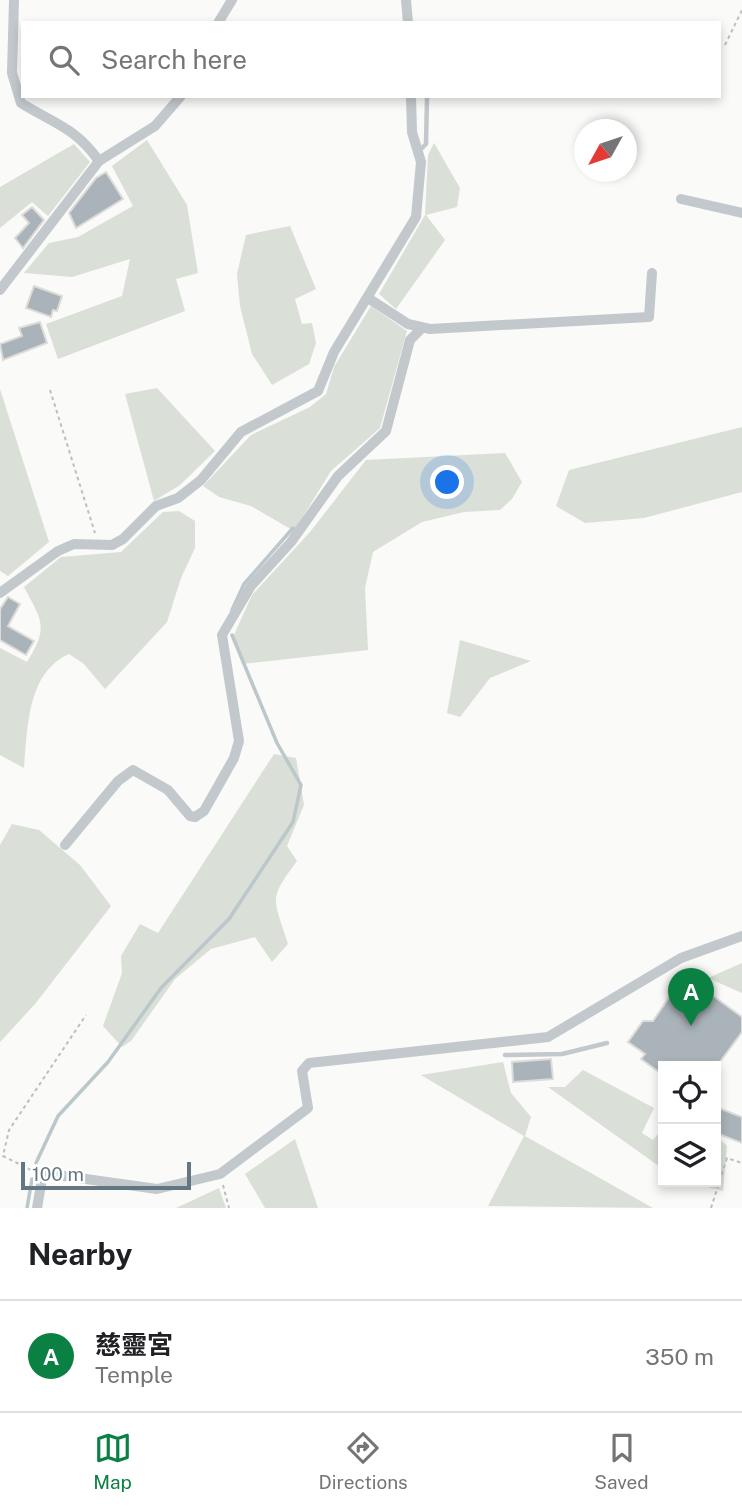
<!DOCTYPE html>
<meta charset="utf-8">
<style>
body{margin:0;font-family:"Public Sans","Noto Sans TC",sans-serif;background:#f2f2f2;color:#202124}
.controls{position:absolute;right:21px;bottom:21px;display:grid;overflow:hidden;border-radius:0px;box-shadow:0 4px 10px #0003}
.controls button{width:63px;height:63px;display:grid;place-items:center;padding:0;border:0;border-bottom:2px solid #e0e0e0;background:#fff;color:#202124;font:35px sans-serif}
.compass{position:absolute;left:574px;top:119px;width:63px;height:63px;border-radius:50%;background:#fff;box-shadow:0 4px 10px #0003;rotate:230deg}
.scale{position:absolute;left:21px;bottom:18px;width:170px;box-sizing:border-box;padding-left:7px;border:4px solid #657683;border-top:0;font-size:19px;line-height:24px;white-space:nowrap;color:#657683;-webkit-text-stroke:5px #fff;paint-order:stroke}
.you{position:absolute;left:448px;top:483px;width:24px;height:24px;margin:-18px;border:5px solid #fff;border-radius:50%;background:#1a73e8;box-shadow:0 0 0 10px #1a73e833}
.badge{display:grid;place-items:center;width:46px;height:46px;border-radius:50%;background:#0b8043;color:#fff;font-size:23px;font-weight:700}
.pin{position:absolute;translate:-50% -58px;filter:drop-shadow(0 2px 4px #0008)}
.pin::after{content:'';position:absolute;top:37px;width:24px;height:21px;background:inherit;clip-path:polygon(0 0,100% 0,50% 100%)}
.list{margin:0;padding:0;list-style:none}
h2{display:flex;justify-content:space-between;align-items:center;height:91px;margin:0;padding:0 28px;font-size:30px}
h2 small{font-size:23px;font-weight:400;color:#757577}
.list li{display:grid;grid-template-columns:46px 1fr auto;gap:21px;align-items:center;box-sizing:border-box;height:112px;padding:0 28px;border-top:2px solid #e0e0e0}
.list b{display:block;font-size:26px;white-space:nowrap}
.list p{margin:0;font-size:23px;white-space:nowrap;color:#757577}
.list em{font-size:23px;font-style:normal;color:#757577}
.icon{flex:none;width:38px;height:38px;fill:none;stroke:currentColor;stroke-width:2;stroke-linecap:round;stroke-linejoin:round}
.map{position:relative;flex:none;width:742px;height:1208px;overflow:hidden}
.search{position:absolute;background:#fff;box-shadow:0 4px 10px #0003;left:21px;right:21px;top:21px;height:77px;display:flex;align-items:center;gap:18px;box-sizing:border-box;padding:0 24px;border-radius:0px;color:#757577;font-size:26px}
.sheet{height:203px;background:#fff}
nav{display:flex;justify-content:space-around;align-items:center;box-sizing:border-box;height:98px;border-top:2px solid #e0e0e0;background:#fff;font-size:19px;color:#757577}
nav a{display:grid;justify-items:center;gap:4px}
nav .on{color:#0b8043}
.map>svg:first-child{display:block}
</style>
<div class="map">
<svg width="742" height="1208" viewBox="0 0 742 1208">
<rect width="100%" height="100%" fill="#fafaf8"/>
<g fill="#dadfd7">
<polygon points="147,140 187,205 198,273 176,279 185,311 58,359 46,324 122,296 130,259 72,277 24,273 49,243 78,237 133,206 112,166"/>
<polygon points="434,143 460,188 457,207 426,215 445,240 396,309 379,294 425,215 428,155"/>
<polygon points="74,144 90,162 48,216 32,202 0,228 0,187"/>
<polygon points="290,226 316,289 295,299 302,324 312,323 316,343 309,364 272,385 252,354 240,306 237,274 246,235"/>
<polygon points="371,306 407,331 380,428 331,471 294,531 251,506 219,497 203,486 251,435 310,407 326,394 334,367"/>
<polygon points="157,388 215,451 180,485 154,501 125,394"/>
<polygon points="0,389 49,542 8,576 0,571"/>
<polygon points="742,427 742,492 644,518 585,523 556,506 569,470"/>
<polygon points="505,453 522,482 512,499 500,510 464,512 422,522 373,552 365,588 368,650 242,664 233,637 252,595 310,532 366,460"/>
<path d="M179,511L195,521V548L181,578L167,622L105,689L84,664L69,654C27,673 28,726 24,768L0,755V648L27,662C49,627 42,621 24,587L61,557L121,552L163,512Z"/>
<polygon points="460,640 531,661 490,678 460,717 447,713"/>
<path d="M274,754L296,758L304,805L287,846L297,861C267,901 274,898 288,944L272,962L255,937L211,949L175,979L131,1041L122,1047L103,1026L122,973L121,956L140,924L158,933Z"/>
<polygon points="12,824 39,830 80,865 111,906 35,1004 0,1042 0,845"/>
<polygon points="742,963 742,993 708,978"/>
<polygon points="503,1062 511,1093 531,1117 525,1136 653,1208 488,1206 524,1136 421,1075"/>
<polygon points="583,1070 654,1108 642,1133 653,1140 663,1128 663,1169 548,1087 565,1087"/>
<polygon points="716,1136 727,1146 723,1191 688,1182 716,1182"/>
<polygon points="295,1139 318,1208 265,1208 245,1174"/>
<polygon points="219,1188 226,1208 176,1208"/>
</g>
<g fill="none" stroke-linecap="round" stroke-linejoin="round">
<g stroke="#bbc7cb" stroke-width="3.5">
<polyline points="232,610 244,584 293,528"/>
<polyline points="36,1163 58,1116 108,1062 161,988 229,919 293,822 301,785 277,743 232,635"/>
<polyline points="27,1208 32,1179"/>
</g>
</g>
<g fill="#aab3b9" stroke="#dcdcda" stroke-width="2">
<polygon points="106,172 123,199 76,228 69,213 96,178"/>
<polygon points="32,207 44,220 23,248 15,238 29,223 22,215"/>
<polygon points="34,286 62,296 57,311 53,310 51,317 26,308"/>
<polygon points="40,322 47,343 3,360 0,344 22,336 19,328"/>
<polygon points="8,597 20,604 8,626 34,641 26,655 0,640 0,609"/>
<polygon points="678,984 692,994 701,987 742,1017 742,1032 717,1066 663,1066 663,1075 641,1059 645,1054 628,1042 643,1021 653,1021"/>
<polygon points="551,1059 553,1079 513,1082 512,1062"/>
<polygon points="716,1107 742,1117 742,1143 716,1133"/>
</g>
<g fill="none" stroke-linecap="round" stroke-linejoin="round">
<g stroke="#bbbfc2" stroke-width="2" stroke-dasharray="3.5 3.5" stroke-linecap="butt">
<polyline points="725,45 742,10"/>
<polyline points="50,390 95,533"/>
<polyline points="31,1170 3,1156 9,1130 86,1015"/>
<polyline points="223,1185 229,1208"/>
<polyline points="711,1208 727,1158 742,1163"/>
</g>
<g stroke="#c3c8cc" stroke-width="4.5">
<polyline points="418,152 426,144 427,98"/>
<polyline points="505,1055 562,1054 607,1043"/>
</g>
<g stroke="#c3c8cc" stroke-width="10">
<path d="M14,0L12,73L21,103C53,123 75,127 99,161"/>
<polyline points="406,0 408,23"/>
<polyline points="218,23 232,0"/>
<polyline points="681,199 742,213"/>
<polyline points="0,290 99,161 155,126 181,96"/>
<polyline points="368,298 408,324 430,329 649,317 652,273"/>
<polyline points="0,593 58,551 74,544 112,545 123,539 156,506 178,498 201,480 241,432 318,391 334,352 416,217 421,162 412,132 411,96"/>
<polyline points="65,845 118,781 133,770 168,790 190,816 195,817 204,811 234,758 239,741 222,635 251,586 291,542 338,476 386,431 410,340 422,328"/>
<polyline points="37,1208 43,1173 157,1189 220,1174 308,1108 302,1071 309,1063 548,1037 681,958 742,936"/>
</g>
</g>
</svg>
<div class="controls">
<button><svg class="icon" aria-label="locate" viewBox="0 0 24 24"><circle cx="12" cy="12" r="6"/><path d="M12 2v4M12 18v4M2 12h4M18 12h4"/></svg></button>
<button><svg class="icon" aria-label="layers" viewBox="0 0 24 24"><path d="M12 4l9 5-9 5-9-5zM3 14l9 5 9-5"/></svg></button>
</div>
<svg class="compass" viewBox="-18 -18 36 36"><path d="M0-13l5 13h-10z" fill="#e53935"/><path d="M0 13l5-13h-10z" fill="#757577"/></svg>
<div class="scale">100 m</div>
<div class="you"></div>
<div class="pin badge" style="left:691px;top:1026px">A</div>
<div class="search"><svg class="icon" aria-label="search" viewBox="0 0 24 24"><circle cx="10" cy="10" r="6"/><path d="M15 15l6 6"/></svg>Search here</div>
</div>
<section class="sheet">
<h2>Nearby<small></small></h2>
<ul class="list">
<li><span class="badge">A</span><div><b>慈靈宮</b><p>Temple</p></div><em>350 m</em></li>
</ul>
</section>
<nav>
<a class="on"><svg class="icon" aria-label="map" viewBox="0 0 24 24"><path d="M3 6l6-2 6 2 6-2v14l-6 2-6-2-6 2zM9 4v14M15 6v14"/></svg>Map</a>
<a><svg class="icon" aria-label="directions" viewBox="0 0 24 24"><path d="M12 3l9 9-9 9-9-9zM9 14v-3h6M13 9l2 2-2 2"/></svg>Directions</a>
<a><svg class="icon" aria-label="saved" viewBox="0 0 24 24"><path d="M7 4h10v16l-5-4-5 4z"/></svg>Saved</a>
</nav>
